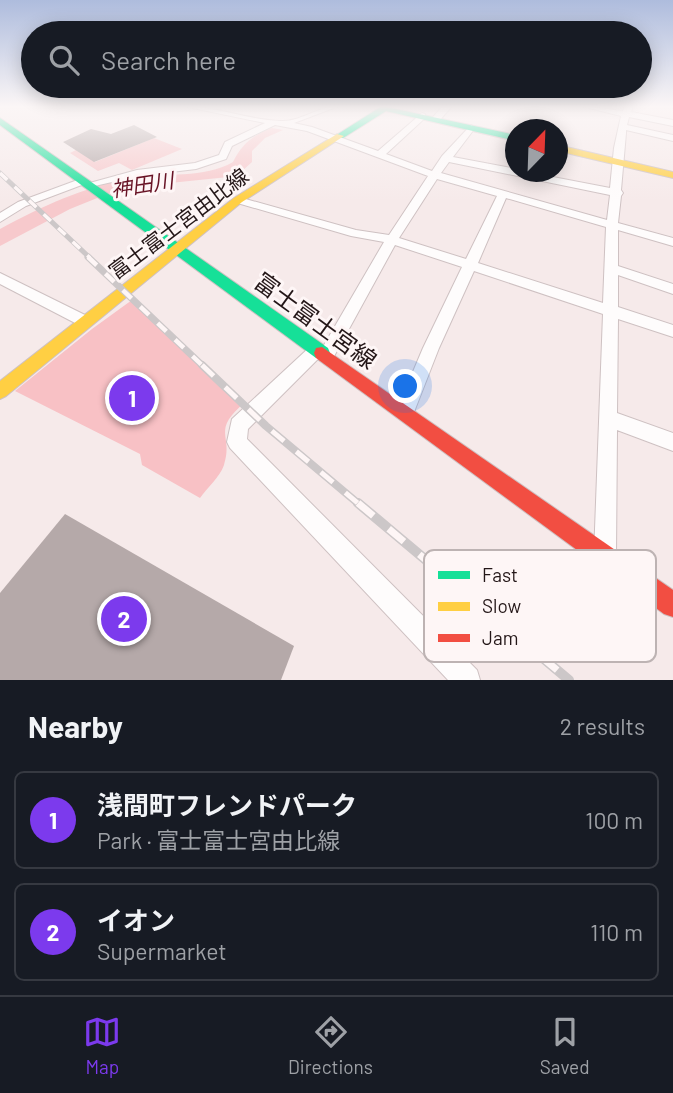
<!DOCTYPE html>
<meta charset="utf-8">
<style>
body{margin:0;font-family:Barlow,"Noto Sans JP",sans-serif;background:#20242c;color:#f1f3f6}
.compass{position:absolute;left:505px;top:119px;width:63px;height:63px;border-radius:50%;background:#171b24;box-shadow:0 4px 18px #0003;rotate:23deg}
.you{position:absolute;left:406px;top:387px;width:24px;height:24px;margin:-18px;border:5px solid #fff;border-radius:50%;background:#1a73e8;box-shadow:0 0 0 10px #1a73e833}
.badge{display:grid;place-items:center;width:46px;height:46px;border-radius:50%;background:#7c3aed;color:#fff;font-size:23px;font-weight:700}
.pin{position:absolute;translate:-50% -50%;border:4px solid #fff;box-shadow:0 2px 7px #0006}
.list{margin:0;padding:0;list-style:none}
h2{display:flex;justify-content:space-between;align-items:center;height:91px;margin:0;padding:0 28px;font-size:30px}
h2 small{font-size:23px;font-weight:400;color:#9ea1a6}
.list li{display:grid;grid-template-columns:46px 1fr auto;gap:21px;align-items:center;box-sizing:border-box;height:98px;margin:0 14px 14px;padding:0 14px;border:2px solid #363941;border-radius:10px}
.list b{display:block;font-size:26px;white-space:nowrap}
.list p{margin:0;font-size:23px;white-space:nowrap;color:#9ea1a6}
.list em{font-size:23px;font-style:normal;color:#9ea1a6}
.icon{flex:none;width:38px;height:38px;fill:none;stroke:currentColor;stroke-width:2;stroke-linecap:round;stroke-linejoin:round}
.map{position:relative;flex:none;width:673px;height:680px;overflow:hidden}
.search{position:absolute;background:#171b24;box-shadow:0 4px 18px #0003;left:21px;right:21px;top:21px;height:77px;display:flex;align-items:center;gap:18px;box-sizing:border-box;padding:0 24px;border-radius:38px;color:#9ea1a6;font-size:26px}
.sheet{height:315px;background:#171b24}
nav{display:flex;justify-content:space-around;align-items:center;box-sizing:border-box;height:98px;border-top:2px solid #363941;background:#171b24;font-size:19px;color:#9ea1a6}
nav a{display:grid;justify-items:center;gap:4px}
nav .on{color:#7c3aed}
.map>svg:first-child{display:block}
</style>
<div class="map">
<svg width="673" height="680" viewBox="0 0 673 680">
<rect width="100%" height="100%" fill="#f6eaea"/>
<path fill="#f8c1c5" d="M132,300L243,404C211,432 234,435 224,465C220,477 207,488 200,498L142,465L140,454L15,391L92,329Z"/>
<g fill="#f7c9cc">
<path d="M272,128L283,130L265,138L252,151V162L241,172L228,177L122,188L70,209L0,246V229C45,205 81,188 132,178C165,172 204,179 233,162C242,144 253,135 272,128Z"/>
<polygon points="154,138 182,149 132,170 119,163 98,171 70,153 76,150 95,162"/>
</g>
<g fill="#b5a9a9">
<polygon points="134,125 157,137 94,162 63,142 91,129 111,134"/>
<polygon points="65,514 294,646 281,680 0,680 0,593"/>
</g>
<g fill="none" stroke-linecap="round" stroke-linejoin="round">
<g stroke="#cec1c2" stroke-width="2">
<g id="street">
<path d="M183,106C216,106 248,120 281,121C300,122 319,106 339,106L294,123L312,127L378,151L422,113L425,114V118L386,154L432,171L442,156L471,125L475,128L453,157L516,169V172H527L610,188L614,148L621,116L581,106L623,111L625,106H633L631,112L673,120V126L629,117L627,125L673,135V141L626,130V133L621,190L623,193L621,196L618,223L673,238V246L618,230V266L673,284V294L618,275V307L673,325V337L618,319L617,413L673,433V451L617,430L616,556L613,564L605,567L597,564L594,556L603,314L474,271L439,348L414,412L411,418L405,420L399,418L396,412L423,348L462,267L395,245L332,360L326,362L319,358L248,429L247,439L477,670L480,680H448L230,448L227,442L232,419L312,345H324L384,242L351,236L234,202V198H242L356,230L389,235L428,176L307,131L275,125L232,146L226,159L196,169L138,176L86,188V184L137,170L195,163L219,155L225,142L265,123ZM449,162L610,195L607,220L441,173ZM437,179L497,196L466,259L399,238ZM506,198L606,227L603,303L478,263Z"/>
<polygon points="443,106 452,106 439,121 433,121 433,117"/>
<polygon points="83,178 88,181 87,183 26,206 0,222 0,213 18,202"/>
<polygon points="0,273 89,317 92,321 89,325 79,325 0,284"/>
</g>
</g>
<g stroke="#cec1c2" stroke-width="2">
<g id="fast">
<polygon points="382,106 516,135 516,141 386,111 343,138 335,136"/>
<polygon points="0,118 328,348 330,353 328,358 316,358 0,125"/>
</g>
</g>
<g stroke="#cec1c2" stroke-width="2">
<g id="slow">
<polygon points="337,134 344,136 242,202 6,396 0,399 0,381 234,198"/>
<polygon points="558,145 673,172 673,178 558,151"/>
</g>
</g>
<g stroke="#cec1c2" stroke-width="2">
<polygon id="jam" points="322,347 673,590 673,617 664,614 316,358 314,353 316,348"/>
</g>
<use href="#street" fill="#fefcfc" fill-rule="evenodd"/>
<use href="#fast" fill="#16e098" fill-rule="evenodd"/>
<use href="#slow" fill="#ffcf43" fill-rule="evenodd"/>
<use href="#jam" fill="#f24e42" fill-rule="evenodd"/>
<g stroke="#ccc7c8" stroke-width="5">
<polyline id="rail-far3" points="0,173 90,258"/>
</g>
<g stroke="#ccc7c8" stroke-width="7">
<polyline id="rail-far2" points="88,257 204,367"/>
</g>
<g stroke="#ccc7c8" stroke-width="8">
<polyline id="rail-far1" points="202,365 266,426 360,505"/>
</g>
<g stroke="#ccc7c8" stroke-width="10">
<polyline id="rail" points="358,503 569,680"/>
</g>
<use href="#rail-far3" stroke="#fef6f6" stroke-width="3.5" stroke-dasharray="10" stroke-linecap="butt"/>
<use href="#rail-far2" stroke="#fef6f6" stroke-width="4.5" stroke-dasharray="12" stroke-linecap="butt"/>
<use href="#rail-far1" stroke="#fef6f6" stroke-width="5" stroke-dasharray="16" stroke-linecap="butt"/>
<use href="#rail" stroke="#fef6f6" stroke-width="7" stroke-dasharray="20" stroke-linecap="butt"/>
</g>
<linearGradient id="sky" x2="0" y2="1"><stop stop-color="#aebcdd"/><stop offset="0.53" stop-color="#fbf6f6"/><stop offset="1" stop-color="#fbf6f6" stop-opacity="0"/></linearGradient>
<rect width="673" height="201" fill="url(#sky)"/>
<g text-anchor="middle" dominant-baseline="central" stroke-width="6" stroke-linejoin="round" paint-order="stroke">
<g font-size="21" font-style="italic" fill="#681325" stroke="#fef6f6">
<text transform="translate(142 184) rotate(-9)">神田川</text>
</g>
<g font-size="21" fill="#241718" stroke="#fef6f6">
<text transform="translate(178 223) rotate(-37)">富士富士宮由比線</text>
</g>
<g font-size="24" fill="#241718" stroke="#fef6f6">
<text transform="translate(316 320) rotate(36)">富士富士宮線</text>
</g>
</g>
<rect x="424" y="550" width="232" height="112" rx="10" fill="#fef6f6" stroke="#bdb3b3" stroke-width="2"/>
<rect x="438" y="571" width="32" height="8" fill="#16e098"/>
<rect x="438" y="602" width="32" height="9" fill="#ffcf43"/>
<rect x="438" y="634" width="32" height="8" fill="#f24e42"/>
<g font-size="19" fill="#241718">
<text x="482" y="582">Fast</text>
<text x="482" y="613">Slow</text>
<text x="482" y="645">Jam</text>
</g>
</svg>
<svg class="compass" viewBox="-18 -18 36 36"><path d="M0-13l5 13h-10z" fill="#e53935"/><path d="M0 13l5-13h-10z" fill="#9ea1a6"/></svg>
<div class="you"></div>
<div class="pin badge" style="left:132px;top:398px">1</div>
<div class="pin badge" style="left:124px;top:619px">2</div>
<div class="search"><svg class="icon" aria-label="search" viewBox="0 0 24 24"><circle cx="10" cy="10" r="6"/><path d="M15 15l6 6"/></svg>Search here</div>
</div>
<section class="sheet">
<h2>Nearby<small>2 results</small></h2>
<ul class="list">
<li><span class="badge">1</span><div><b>浅間町フレンドパーク</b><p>Park · 富士富士宮由比線</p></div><em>100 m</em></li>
<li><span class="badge">2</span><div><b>イオン</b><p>Supermarket</p></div><em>110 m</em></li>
</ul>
</section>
<nav>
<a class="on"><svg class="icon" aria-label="map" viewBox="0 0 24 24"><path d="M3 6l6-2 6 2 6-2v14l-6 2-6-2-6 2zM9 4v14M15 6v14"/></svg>Map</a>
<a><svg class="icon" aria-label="directions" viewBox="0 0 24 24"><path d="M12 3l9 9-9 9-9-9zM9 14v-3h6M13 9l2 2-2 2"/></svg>Directions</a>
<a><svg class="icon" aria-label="saved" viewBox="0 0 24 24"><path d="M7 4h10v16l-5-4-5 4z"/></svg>Saved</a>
</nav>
